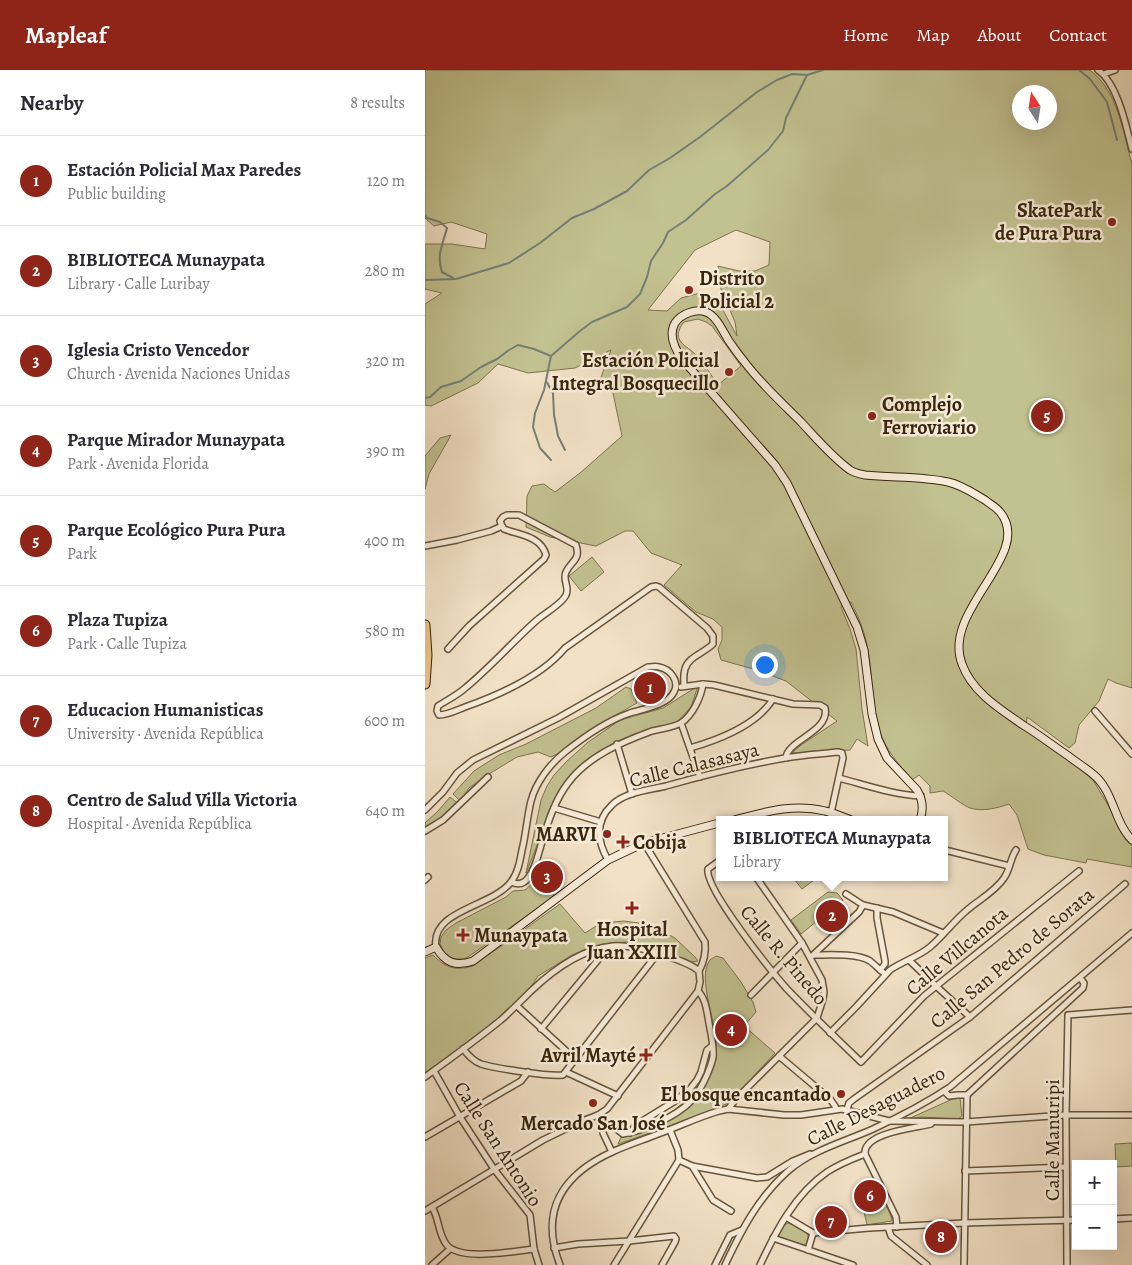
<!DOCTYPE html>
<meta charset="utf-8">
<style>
body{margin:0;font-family:Alegreya,serif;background:#f7f7f7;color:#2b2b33}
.controls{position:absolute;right:15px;bottom:15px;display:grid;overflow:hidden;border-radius:0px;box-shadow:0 5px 20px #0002}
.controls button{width:45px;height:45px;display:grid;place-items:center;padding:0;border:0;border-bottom:1px solid #e1e1e2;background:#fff;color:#2b2b33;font:25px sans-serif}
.compass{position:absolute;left:587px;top:15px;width:45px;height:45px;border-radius:50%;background:#fff;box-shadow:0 5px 20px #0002;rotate:348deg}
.you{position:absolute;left:339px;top:594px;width:18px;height:18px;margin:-12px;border:4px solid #fff;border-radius:50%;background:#1a73e8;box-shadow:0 0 0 8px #1a73e833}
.badge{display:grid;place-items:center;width:32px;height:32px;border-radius:50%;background:#8f2418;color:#fff;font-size:16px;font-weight:700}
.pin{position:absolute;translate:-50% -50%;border:2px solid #fff;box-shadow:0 1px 5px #0006}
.popup{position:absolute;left:291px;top:746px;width:232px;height:65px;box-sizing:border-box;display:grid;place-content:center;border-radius:0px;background:#fff;filter:drop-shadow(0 1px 4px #0005);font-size:16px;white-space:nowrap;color:#7c7c81}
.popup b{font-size:19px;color:#2b2b33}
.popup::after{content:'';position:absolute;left:50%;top:100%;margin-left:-10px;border:10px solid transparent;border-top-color:#fff}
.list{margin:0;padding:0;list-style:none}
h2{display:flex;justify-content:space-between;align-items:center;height:65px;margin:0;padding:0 20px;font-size:21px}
h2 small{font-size:16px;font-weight:400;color:#7c7c81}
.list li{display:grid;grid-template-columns:32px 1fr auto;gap:15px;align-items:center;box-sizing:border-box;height:90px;padding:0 20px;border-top:1px solid #e1e1e2}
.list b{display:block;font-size:19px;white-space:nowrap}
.list p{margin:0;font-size:16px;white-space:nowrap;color:#7c7c81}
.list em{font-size:16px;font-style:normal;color:#7c7c81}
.map{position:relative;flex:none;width:707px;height:1195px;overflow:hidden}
header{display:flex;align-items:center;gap:30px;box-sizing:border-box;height:70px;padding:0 25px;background:#8f2418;color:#fff}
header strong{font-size:24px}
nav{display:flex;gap:28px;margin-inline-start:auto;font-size:18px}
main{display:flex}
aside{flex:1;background:#fff}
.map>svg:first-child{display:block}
</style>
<header>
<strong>Mapleaf</strong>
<nav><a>Home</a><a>Map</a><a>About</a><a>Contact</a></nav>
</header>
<main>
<aside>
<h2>Nearby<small>8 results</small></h2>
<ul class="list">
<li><span class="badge">1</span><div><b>Estación Policial Max Paredes</b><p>Public building</p></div><em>120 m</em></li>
<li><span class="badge">2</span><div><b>BIBLIOTECA Munaypata</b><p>Library · Calle Luribay</p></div><em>280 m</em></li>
<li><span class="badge">3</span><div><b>Iglesia Cristo Vencedor</b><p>Church · Avenida Naciones Unidas</p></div><em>320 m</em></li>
<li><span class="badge">4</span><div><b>Parque Mirador Munaypata</b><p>Park · Avenida Florida</p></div><em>390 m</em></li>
<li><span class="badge">5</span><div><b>Parque Ecológico Pura Pura</b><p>Park</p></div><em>400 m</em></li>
<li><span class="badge">6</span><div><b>Plaza Tupiza</b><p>Park · Calle Tupiza</p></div><em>580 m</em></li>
<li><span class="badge">7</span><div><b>Educacion Humanisticas</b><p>University · Avenida República</p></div><em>600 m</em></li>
<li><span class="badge">8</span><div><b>Centro de Salud Villa Victoria</b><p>Hospital · Avenida República</p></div><em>640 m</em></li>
</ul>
</aside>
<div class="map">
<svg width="707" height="1195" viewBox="0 0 707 1195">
<rect width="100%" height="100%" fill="#f2e1c6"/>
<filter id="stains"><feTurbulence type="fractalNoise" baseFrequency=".004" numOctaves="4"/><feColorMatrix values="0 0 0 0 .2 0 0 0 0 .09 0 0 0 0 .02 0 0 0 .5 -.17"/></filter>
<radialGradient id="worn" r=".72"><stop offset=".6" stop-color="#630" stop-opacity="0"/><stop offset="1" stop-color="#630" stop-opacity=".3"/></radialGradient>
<g fill="#c2c190" stroke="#7d744e" fill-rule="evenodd">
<path d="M0,0H665C694,23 697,60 707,94V618L691,613L683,609L674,631L654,655L650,673L644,678L602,647L601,660L644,690L668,710L683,735L696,761L702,771L707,775V797L662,789L661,793L619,785L603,779L592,745L584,734C572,738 558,742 545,738C539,736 525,725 518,721L505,723V716L494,705L487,710C474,695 460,679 454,659C446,632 448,603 442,575C439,560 433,546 426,532L416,537L425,559L431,579L437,639L443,676L432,669L425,680L367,683L376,675L412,651L361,611L332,600L296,590L293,579L297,570V557L288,549L271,542L239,515L257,495L226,483L208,461H200L171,476L125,467L101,457L102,426L107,416L119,414L130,422L155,403L197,366L188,323L175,310L186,280L150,298L103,303L73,294L53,313L6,336L0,335V234L17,223L0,219V174H27L60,179L62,164L26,152L9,156L0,148ZM594,22H624V52H594ZM311,160L345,172L344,195L330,201H314L293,196L296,219L310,252L312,266L293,231L275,223L256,228L242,241L223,240L270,180ZM273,249L281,252L287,256L316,296L293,315C286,305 280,295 272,286C262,275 244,271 259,252Z"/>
<polygon points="26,365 4,404 0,419 0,386 15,368"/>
<polygon points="167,487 179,502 156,521 144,506"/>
<polygon points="273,616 266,637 252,652 207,665 189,673 165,689 146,706 134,721 101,803 116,730 122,716 129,705 141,692 162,673 195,650 238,638"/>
<polygon points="201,617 206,619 212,633 175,654 132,684 126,687 113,682 92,687 64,704 44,718 35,731 28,724 49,701 74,685 101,674 171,638"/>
<polygon points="25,727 35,735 0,763 0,753 13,741"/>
<polygon points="112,803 130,826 46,885 39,889 31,889 24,887 19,882 15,874 16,867 21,860 31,853 81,827 88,821 100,820 108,813"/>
<polygon points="370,807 393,807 377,819 369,809"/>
<polygon points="403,822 412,823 418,830 376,864 366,850"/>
<path d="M135,834L160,863L176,853L199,851L221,854L231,858L250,868L270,887L273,891L265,892L217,874L202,872L186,873L158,880L147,885L113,906L100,926L60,961L0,1005V888L8,885C20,898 31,901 48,896Z"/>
<path d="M291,886L298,888L316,912L328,932L331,942L319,956L350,983L304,1033L245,1056L193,1074L196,1067C221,1057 245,1046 265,1027C269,1024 274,1020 276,1016C282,1007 290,988 291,977C293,955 271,908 285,890C286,888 289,888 291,886Z"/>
<polygon points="532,1027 535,1028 537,1046 533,1049 497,1047 483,1049"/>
<polygon points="707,1073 707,1096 691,1097 690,1074"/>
<polygon points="449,1109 466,1146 467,1151 442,1155 439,1141 431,1116"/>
<path d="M363,1153C370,1155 386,1161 383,1170C382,1173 380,1175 377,1175C372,1176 359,1169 354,1167C354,1162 358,1155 363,1153Z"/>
</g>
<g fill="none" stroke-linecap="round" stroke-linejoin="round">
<g stroke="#758076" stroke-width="2">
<polyline points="654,0 665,9 682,32 692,70"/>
<path d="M0,145L2,148L15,152L22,158C18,174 11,185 17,202L28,208"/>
<polyline points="0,210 31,209 84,193 115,173 147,148 169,139 202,121 224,100 245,88 275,67 332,22 352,10 367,4 382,5 398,0"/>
<polyline points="121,311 128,323 129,345 131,355 133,366 140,380"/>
<polyline points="0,328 5,327 16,317 36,311 56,297 72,289 84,280 93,275 109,279 126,286"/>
<polyline points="126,390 115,378 108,357 110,343 119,320 126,286 155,261 167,252 202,237 215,224 222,207 226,191 238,173 243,162 261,150 290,124 302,116 343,80 358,61 361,48 382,5"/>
</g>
<g stroke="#66553b" stroke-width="8">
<g id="street">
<path d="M673,0C693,14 701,56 707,79"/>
<polyline points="679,4 690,0"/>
<polyline points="0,476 32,470 66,461 77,456"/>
<path d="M23,579L44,556L119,489L121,485C116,466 94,465 79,459L77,456L75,451L78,447L82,445H94L151,475C156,490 146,491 141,502C137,510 145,517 141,525C137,534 120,543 112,550C87,572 65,598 39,619C31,626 22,630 13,636L12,641L14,645C23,645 32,640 40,637C74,625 116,607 140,578L226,517L231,516L234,517L282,558L288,566V574C279,583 263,587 260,599C258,605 259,611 259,616"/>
<path d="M256,617L278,614L289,615L368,634L395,635L400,638C405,662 362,670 361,688"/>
<polyline points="670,641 707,684"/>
<polyline points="256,653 275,707"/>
<polyline points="192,674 207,724"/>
<path d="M265,678C293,670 332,655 348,629"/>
<path d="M414,708C441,715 469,725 496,726"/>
<polyline points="129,738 176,752"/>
<path d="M0,740L18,722L32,703L48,690L133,648L223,597C227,597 231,596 234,597C245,599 255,611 249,622C243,635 218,639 205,643C181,651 160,666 140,682C125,694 111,712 106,731C102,747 101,764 97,780C95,791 93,803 86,812C67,837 5,840 11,877"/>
<polyline points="0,761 18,750 63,707"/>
<path d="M219,773L280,872C281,883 279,892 274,901"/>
<polyline points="520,780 584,796"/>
<path d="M183,790C172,771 170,751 187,735C200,722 224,720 241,716C280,705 320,695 360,688C377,685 395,684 413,682L417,683L418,688L406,743"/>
<path d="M294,791L283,799C279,818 347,902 362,919C386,944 411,968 436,992L499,926L654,801"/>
<polyline points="0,810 3,807"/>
<path d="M86,812C93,815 99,814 103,808C111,798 113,784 117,772C123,752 130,730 143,713C163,686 197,672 227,661C235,659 250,657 256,653C268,645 276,627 278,614"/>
<polyline points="421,824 438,835 468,842 518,863"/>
<polyline points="452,838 452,848 460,891 460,894 455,900"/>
<path d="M389,885C404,885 432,883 445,891C450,895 455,900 460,904"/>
<polyline points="387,886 434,842 438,835"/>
<polyline points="484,890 511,916 545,947"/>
<polyline points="326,925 377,873"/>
<polyline points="92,936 150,989"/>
<polyline points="116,959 173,890 176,883 177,878"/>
<path d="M405,963L431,937L465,900C478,891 493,887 505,877C518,866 528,852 541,841C553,830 570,822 579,808C585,800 585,789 591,780"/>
<path d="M38,979C43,985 48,991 56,994C69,998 125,1007 138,1005L233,883"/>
<polyline points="354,986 405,1029 410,1036 411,1039"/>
<polyline points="9,1001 35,1047 69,1099 105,1145 109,1179 114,1195"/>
<polyline points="141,1002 193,1026"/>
<path d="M0,1007C25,989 51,970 76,950C86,941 96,931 106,921C128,900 157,879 188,876C202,875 215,878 229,882C243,887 262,891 274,901L275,912L273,921L182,1039L173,1045L157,1051L118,1070L0,1141"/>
<polyline points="519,1021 524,1026 533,1025 542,1025"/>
<polyline points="542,1025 658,918 659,913 655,908"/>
<polyline points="303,1039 312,1028 392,948 398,929 399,922 397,910 377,873 331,807"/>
<polyline points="422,1039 424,1033 429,1029 545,947 700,814"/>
<polyline points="173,1045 178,1063 187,1082"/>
<path d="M175,1053H184L198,1064C219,1061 252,1046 266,1031C273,1024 278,1014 282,1005C284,1000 287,993 288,987C289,976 286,964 284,953C282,942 281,929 273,921"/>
<polyline points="205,1063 211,1055 250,1031 265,1019 272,1010 276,1002 282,980 287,976"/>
<polyline points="0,1067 96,1011 103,1002"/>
<path d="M440,1084C438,1062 492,1058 506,1054L507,1052"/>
<polyline points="440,1084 471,1147 472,1157"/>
<polyline points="254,1090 267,1096 332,1108 342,1107 368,1091 385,1084"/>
<polyline points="267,1096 288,1130 306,1141"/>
<polyline points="540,1101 641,1097"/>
<path d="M7,1137C14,1148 13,1163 21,1174C34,1192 89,1181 109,1179"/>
<polyline points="361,1147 388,1163 444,1158 539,1153 651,1150"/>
<polyline points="688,1149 707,1148"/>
<polyline points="463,1157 466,1166 502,1195"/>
<polyline points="348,1168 428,1195"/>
<polyline points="129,1178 153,1174 204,1171 249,1166 251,1169 250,1172 237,1195"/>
<polyline points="383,1180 388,1163"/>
<polyline points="7,1195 25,1179"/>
<path d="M135,1195C114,1141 137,1105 187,1082C202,1075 218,1070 233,1064C253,1057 273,1047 294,1041L303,1039L359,1045H376L417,1039L464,1051L541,1052L641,1045H707"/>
<polyline points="189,1195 254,1090 253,1080 245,1060"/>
<polyline points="290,1195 305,1165 317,1160"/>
<path d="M300,1195C317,1159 333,1128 363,1101C387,1080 419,1072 448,1059C474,1047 501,1033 525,1017L707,863"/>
<path d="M335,1195C351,1161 370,1124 402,1102C414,1094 427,1089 440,1084"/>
<polyline points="539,1195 542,1025"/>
<polyline points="642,1195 641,1045 643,945 707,940"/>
</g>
</g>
<g stroke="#38260d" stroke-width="9">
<g id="secondary">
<path d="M309,750C340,742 368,733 400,741C409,743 418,747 426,750"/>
<path d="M495,750C499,739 498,730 492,720L462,688L453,669L447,644L439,580L432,557L362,413L350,395L257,289C250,279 243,265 250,253C256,244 271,238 281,242C292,246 298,262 304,271C309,278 313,284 318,290C335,313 356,332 376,352C391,368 407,387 425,400C430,403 434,404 440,405C467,408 496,406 523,412C537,415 548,423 560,430C565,434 571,437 575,442C610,484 516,540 537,594C547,622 575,639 598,655C613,664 627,675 642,685C651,692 661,698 669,705C689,722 689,752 707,770"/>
<path d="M0,882L11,877C20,893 31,897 48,891L183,790L219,773L294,753"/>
</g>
</g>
<g stroke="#38260d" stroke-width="11">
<polyline id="highway" points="0,555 2,585 0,614"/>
</g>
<use href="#street" stroke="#f7ecda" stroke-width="5"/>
<use href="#secondary" stroke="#f7ecda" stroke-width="7"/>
<use href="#highway" stroke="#e9c083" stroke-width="9"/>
</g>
<g fill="#8f2418" stroke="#f7ecda" stroke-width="2">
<circle cx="687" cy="152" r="5"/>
<circle cx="264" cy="220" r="5"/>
<circle cx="304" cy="302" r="5"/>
<circle cx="447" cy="346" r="5"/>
<circle cx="182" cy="764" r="5"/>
<path d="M195.5 764.5h5v5h5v5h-5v5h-5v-5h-5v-5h5z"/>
<path d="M204.5 830.5h5v5h5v5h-5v5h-5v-5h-5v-5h5z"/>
<path d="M35.5 857.5h5v5h5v5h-5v5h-5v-5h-5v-5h5z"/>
<path d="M218.5 977.5h5v5h5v5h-5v5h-5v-5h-5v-5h5z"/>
<circle cx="416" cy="1024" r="5"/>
<circle cx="168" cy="1033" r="5"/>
</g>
<g text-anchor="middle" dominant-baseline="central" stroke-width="5" stroke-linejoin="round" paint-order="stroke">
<g font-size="20" font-weight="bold" fill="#38260d" stroke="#f7ecda" text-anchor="end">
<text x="677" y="140">SkatePark<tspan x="677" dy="23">de Pura Pura</tspan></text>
<text x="274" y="208" text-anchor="start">Distrito<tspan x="274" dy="23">Policial 2</tspan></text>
<text x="294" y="290">Estación Policial<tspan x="294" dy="23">Integral Bosquecillo</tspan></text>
<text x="457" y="334" text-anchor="start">Complejo<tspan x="457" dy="23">Ferroviario</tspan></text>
<text x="172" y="764">MARVI</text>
<text x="208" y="772" text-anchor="start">Cobija</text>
<text x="207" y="859" text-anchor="middle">Hospital<tspan x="207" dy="23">Juan XXIII</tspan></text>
<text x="49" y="865" text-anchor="start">Munaypata</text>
<text x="211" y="985">Avril Mayté</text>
<text x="406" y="1024">El bosque encantado</text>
<text x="168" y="1053" text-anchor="middle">Mercado San José</text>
</g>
<g font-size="20" fill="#38260d" stroke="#f7ecda">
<text transform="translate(269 695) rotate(-14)">Calle Calasasaya</text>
<text transform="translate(532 881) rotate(-40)">Calle Villcanota</text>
<text transform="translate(359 885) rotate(50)">Calle R. Pinedo</text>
<text transform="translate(587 888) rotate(-40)">Calle San Pedro de Sorata</text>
<text transform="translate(451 1036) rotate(-27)">Calle Desaguadero</text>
<text transform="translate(627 1070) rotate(-90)">Calle Manuripi</text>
<text transform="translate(73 1074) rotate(57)">Calle San Antonio</text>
</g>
</g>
<rect width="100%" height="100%" filter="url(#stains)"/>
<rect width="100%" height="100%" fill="url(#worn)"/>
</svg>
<div class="controls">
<button>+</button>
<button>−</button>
</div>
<svg class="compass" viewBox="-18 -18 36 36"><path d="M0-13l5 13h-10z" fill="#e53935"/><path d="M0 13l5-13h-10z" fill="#7c7c81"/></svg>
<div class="you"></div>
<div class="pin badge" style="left:225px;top:618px">1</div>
<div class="pin badge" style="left:407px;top:846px">2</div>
<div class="popup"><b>BIBLIOTECA Munaypata</b>Library</div>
<div class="pin badge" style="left:122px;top:807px">3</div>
<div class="pin badge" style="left:306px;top:960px">4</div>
<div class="pin badge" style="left:622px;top:346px">5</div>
<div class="pin badge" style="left:445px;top:1126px">6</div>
<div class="pin badge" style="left:406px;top:1152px">7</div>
<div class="pin badge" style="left:516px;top:1167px">8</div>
</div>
</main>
